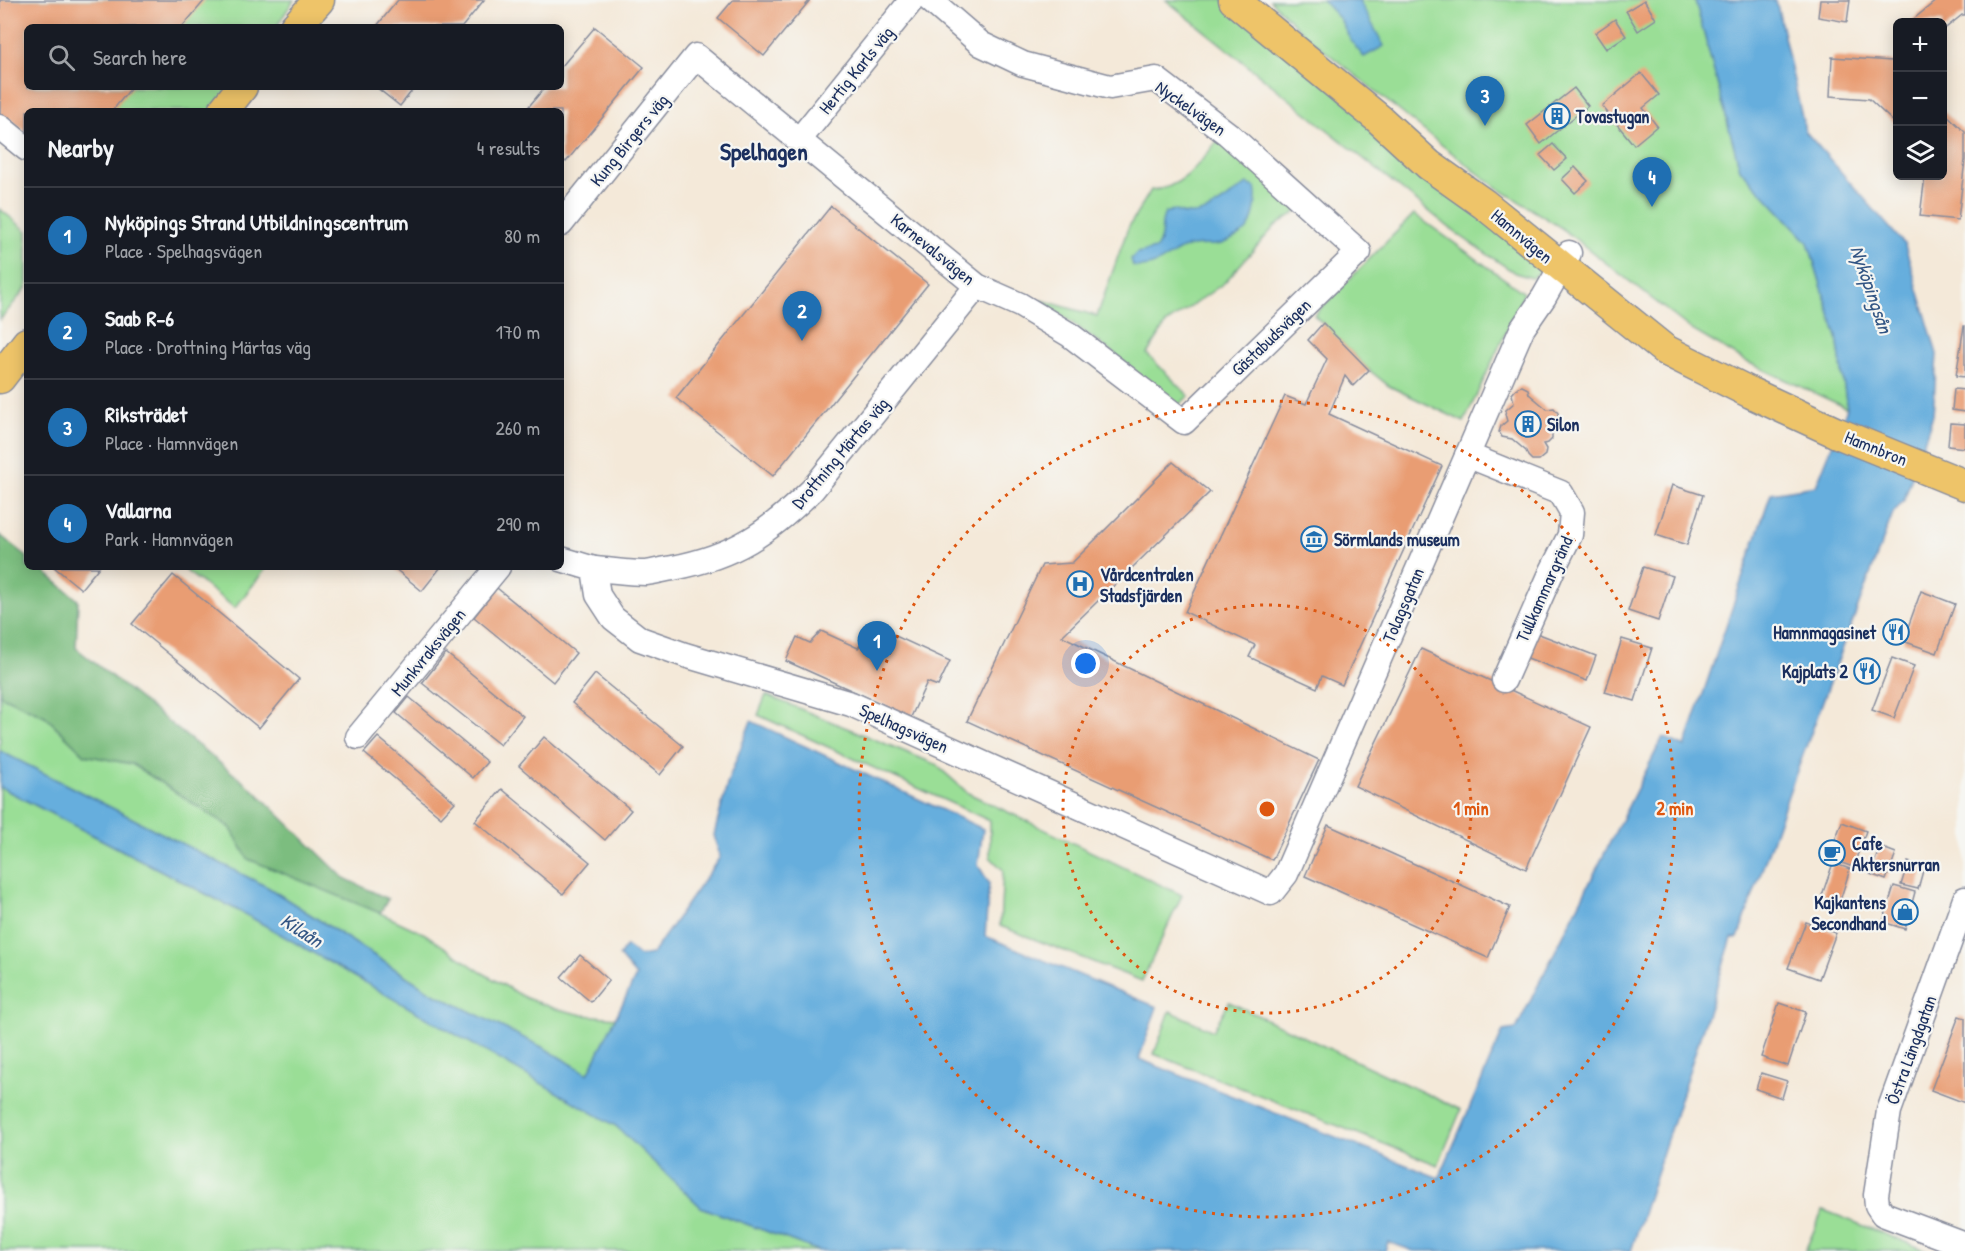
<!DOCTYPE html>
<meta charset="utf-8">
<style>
body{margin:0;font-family:"Patrick Hand",sans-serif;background:#20242c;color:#f1f3f6}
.controls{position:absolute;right:18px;top:18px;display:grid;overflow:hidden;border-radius:9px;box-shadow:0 3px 15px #0003}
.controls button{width:54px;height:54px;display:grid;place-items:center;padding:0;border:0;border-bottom:2px solid #363941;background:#171b24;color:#f1f3f6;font:30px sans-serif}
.you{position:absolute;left:1086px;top:664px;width:21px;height:21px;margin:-15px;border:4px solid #fff;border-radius:50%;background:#1a73e8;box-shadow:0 0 0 9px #1a73e833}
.badge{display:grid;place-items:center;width:39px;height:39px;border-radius:50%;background:#1f6fb2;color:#fff;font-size:20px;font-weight:700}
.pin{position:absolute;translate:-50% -50px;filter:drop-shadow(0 2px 3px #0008)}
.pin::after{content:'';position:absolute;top:32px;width:21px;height:18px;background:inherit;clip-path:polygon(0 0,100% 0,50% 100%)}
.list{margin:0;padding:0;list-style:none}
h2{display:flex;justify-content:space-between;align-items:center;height:78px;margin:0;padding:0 24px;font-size:26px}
h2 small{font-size:20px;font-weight:400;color:#9ea1a6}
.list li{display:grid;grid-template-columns:39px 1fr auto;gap:18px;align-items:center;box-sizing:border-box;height:96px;padding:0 24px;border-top:2px solid #363941}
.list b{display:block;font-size:22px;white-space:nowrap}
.list p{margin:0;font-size:20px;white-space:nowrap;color:#9ea1a6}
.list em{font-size:20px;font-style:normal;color:#9ea1a6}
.icon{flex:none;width:33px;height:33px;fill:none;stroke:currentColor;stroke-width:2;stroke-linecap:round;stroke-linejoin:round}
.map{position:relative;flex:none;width:1965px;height:1251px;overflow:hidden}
.search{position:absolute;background:#171b24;box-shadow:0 3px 15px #0003;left:24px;top:24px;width:540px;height:66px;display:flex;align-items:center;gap:15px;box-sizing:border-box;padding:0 21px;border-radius:9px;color:#9ea1a6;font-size:22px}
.panel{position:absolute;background:#171b24;box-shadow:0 3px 15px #0003;left:24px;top:108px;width:540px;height:462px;border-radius:9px}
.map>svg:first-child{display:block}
</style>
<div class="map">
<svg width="1965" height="1251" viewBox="0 0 1965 1251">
<rect width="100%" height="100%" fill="#f6f6f2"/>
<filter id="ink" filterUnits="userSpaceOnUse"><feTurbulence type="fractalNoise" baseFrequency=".0167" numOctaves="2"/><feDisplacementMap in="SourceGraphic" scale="12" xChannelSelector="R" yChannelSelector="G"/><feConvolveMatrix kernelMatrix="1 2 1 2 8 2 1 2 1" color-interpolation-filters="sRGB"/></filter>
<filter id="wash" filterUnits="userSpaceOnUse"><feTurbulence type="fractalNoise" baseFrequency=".008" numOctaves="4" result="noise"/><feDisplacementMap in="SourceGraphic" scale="24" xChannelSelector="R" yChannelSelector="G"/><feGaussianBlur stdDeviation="1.35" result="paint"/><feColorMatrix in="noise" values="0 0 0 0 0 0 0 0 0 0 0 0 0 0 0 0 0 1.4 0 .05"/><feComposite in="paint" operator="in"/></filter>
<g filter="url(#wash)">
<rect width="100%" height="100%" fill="#f4e9d9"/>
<g fill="#9ade96" stroke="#5a867a" stroke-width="1.5">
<polygon points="0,0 294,0 276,27 27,27 27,87 232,87 214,111 27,111"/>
<polygon points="1166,0 1225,0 1545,268 1532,278 1515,273 1456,233"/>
<polygon points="1270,0 1695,0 1740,169 1808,242 1837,337 1847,408 1745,361 1692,330 1560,227 1496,187 1443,146 1304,34"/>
<path d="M1219,139L1299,210L1275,226L1224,283L1166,324L1147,354L1189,396L1175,408L1116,355L1041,300L1097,316L1128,228L1151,190C1183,189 1200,162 1219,139Z"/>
<polygon points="0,209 27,231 27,287 0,320"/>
<polygon points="1414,214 1524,293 1464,422 1389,386 1369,370 1314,315"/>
<polygon points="181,567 267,567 235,608"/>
<polygon points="0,695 45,716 85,755 132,764 230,827 248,859 367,907 425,934 481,972 526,998 553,1008 583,1015 616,1018 588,1074 544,1048 431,992 269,888 0,751"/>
<polygon points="766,695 935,764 968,793 1182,895 1142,981 1000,926 1003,870 990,857 990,821 758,715"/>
<polygon points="0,787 252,918 616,1126 701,1207 819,1251 0,1251"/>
<polygon points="1229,1002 1461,1110 1438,1165 1154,1054 1170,1011 1213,1031"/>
<polygon points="1823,1210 1836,1215 1928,1251 1805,1251"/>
</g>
<polygon fill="#7bbd7f" stroke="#4b766e" stroke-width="1.5" points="0,535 27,557 27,567 39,567 78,600 76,648 255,791 344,878 388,899 380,913 248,859 230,827 132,764 85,755 45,716 0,695"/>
<g fill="#66aedd" stroke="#406e9e" stroke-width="1.5">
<polygon points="1322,0 1359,0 1384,46 1364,57 1351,41 1340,19"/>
<polygon points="1695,0 1776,0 1805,131 1905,245 1937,354 1933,415 1904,500 1893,513 1791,787 1738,938 1732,938 1631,1251 1414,1251 1388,1242 1385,1251 819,1251 701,1207 616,1126 245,914 0,787 0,751 269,888 431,992 544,1048 588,1074 636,976 619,956 626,946 640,956 652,954 720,857 714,835 728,781 751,721 983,829 978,865 989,883 985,936 1157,1007 1139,1059 1439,1178 1503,1031 1516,1029 1663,737 1685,747 1771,493 1816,486 1847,408 1837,337 1808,242 1740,169"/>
<path d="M1247,184L1255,187C1258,198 1254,222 1246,231C1241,235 1227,242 1221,244C1209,247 1195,243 1184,248C1167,256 1152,271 1133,266L1131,259L1137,253L1156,249C1166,233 1158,227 1165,213L1173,210C1202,224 1223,200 1247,184Z"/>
</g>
<g id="blocks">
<g fill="#e99d73">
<polygon points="0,0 205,0 182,27 27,27 27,87 132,87 112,111 27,111 27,133 9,118 4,124 0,120"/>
<polygon points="398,0 484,0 462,27 376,27"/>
<polygon points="733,0 810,0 764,56 718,18"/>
<polygon points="1644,0 1656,19 1638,31 1626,11"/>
<polygon points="1820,0 1850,0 1847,22 1818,17"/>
<polygon points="1937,0 1965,0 1965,15 1962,15 1942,31 1942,22 1910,22"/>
<polygon points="1615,19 1626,36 1606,49 1595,33"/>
<polygon points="595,27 644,67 566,162 561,158 561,111 525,111 545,87 561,87 561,67"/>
<polygon points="1832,57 1892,61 1898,67 1898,126 1869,99 1830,96"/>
<polygon points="1641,73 1659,95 1643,108 1657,126 1634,145 1602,106"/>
<polygon points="376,87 415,87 400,106"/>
<polygon points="1574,88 1588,106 1541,144 1527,125"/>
<polygon points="1942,110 1965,132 1965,160 1958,220 1920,216 1925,176 1942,176"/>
<polygon points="1553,144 1567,159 1554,170 1540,155"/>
<polygon points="1575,167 1588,181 1575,193 1562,179"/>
<polygon points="831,206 928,284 773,476 676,398"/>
<polygon points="1323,323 1369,370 1353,386 1345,376 1329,414 1442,466 1342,685 1322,676 1317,688 1249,657 1255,645 1185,612 1285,396 1306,404 1327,359 1308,340"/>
<polygon points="1964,326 1965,326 1965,377 1956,376"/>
<polygon points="1522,386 1528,389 1529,394 1547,409 1554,408 1558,413 1558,418 1549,427 1552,433 1552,439 1548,443 1543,444 1546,449 1545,455 1539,460 1532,460 1528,456 1526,451 1512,439 1502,437 1499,432 1501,426 1507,421 1505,414 1506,410 1514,403 1512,394 1518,387"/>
<polygon points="1954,389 1965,390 1965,412 1952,410"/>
<polygon points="1950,423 1965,424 1965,448 1948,446"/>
<polygon points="1173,462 1210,492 1062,636 1319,760 1272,860 967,721 1042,565 1072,563"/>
<polygon points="1672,485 1703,495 1687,545 1656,535"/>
<polygon points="54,567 99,567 81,589"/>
<polygon points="393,567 441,567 422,591"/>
<polygon points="1643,567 1673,576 1658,621 1628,611"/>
<polygon points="173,575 299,679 259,728 132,624"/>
<polygon points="497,588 576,653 553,682 474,617"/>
<polygon points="1921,591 1955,604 1937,653 1903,641"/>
<polygon points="876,627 950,661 938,686 927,682 911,717 786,661 797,637 810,643 821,631 858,648"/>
<polygon points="1534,632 1596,656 1587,681 1525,657"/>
<polygon points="1622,639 1652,648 1635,701 1605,692"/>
<polygon points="1421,649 1591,727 1526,869 1355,786"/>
<polygon points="446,653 523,716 500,745 422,683"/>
<polygon points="1892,658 1914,666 1894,718 1872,710"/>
<polygon points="595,674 683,746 660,775 572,703"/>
<polygon points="409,697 487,762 473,778 396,713"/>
<polygon points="378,737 455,802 441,817 364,753"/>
<polygon points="544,737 631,810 605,840 519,766"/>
<polygon points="502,789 590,862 563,894 475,821"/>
<polygon points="1842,822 1866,831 1853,867 1828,858"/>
<polygon points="1328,825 1510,907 1488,958 1305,876"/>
<polygon points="1880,847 1896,853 1886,880 1870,874"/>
<polygon points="1908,862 1924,867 1918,889 1901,885"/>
<polygon points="1833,863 1850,869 1837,910 1819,904"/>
<polygon points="1894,886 1915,892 1905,929 1883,922"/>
<polygon points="1806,922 1836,933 1819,979 1788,968"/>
<polygon points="580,955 609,980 591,1002 561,977"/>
<polygon points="1779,1003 1806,1012 1788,1066 1761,1057"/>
<polygon points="1959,1016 1965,1018 1965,1103 1931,1090"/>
<polygon points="1761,1073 1787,1081 1782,1098 1756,1089"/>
</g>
</g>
</g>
<g filter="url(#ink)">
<use href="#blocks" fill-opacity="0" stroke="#888c9c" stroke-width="1.5"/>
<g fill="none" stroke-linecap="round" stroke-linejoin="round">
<g stroke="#888c9c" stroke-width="27">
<g id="minor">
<polyline points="0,127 27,149"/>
<polyline points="799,140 912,0"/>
<polyline points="561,224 696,56 977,286 1020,305 1070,335 1184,422 1359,252 1228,134 1156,79 1110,87 1023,64 981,44 930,0"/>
<polyline points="1467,455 1561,493 1572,512 1570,535 1552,571 1504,680"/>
<polyline points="561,559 594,569 598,595 613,618 640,639 685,655 851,704 1271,893 1286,874 1522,329 1544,297 1569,253"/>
<path d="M594,569C611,570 629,573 646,573C655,572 664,569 673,568C735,556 768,533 812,490L977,286"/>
<polyline points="358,737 498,567"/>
<polyline points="1965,899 1889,1111 1876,1195 1877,1205 1883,1214 1965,1245"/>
</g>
</g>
<g stroke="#888c9c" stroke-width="33">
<g id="major">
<polyline points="1234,0 1379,119 1429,165 1484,204 1665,350 1751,393 1835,432 1965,485"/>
<polyline points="295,27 319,0"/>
<polyline points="223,111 242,87"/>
<polyline points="0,378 27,343"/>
</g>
</g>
<use href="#minor" stroke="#fff" stroke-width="24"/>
<use href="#major" stroke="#eec469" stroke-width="30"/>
</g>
</g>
<g fill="none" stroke="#de5710" stroke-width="3" stroke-dasharray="3 6">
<circle cx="1267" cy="809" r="204"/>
<circle cx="1267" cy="809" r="408"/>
</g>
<defs>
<g id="building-ring" transform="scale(1.35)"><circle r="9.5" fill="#f6f6f2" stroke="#1f6fb2" stroke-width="1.5"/><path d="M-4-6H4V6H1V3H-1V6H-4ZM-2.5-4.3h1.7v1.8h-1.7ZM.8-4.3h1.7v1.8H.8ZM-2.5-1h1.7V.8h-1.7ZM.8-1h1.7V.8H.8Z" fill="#1f6fb2"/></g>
<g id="museum-ring" transform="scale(1.35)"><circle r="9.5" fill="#f6f6f2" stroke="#1f6fb2" stroke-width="1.5"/><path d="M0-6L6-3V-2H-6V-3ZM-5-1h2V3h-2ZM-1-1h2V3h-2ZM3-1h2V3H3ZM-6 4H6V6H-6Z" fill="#1f6fb2"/></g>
<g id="hospital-ring" transform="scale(1.35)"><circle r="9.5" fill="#f6f6f2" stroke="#1f6fb2" stroke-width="1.5"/><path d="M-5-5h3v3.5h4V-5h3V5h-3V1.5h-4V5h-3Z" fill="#1f6fb2"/></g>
<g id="restaurant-ring" transform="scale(1.35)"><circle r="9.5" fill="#f6f6f2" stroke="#1f6fb2" stroke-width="1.5"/><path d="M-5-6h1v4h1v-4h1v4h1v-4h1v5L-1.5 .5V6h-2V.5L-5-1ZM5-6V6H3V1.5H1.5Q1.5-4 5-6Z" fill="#1f6fb2"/></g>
<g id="cafe-ring" transform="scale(1.35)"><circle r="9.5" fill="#f6f6f2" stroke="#1f6fb2" stroke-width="1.5"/><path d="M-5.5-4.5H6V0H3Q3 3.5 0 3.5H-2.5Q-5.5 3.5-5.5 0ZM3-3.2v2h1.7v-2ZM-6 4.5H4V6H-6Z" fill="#1f6fb2"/></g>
<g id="shop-ring" transform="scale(1.35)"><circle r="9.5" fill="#f6f6f2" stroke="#1f6fb2" stroke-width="1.5"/><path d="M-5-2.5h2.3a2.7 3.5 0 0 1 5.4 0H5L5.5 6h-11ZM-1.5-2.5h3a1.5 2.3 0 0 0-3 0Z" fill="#1f6fb2"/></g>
</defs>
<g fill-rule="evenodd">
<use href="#building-ring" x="1557" y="116"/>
<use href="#building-ring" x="1528" y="424"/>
<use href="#museum-ring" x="1314" y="539"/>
<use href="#hospital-ring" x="1080" y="584"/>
<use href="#restaurant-ring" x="1896" y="632"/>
<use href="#restaurant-ring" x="1867" y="671"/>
<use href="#cafe-ring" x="1832" y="853"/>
<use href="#shop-ring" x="1905" y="912"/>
</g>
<g text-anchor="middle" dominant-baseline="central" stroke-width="4.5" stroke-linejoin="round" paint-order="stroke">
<g font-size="18" fill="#1b2f5e" stroke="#f6f6f2">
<text transform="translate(856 70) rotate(-51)">Hertig Karls väg</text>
<text transform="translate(1191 108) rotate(35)">Nyckelvägen</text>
<text transform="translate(629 140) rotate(-51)">Kung Birgers väg</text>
<text transform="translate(1522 236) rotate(40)">Hamnvägen</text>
<text transform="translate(933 249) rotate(39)">Karnevalsvägen</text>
<text transform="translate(1271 337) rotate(-44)">Gästabudsvägen</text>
<text transform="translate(1876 448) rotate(22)">Hamnbron</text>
<text transform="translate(840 453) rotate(-50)">Drottning Märtas väg</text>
<text transform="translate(1544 589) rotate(-66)">Tullkammargränd</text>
<text transform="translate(1403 605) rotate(-67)">Tolagsgatan</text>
<text transform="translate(428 652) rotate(-51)">Munkvraksvägen</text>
<text transform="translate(904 728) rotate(24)">Spelhagsvägen</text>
<text transform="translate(1911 1050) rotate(-70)">Östra Längdgatan</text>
</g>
<g font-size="18" font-weight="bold" fill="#1b2f5e" stroke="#f6f6f2" text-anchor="start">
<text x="1576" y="116">Tovastugan</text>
<text x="1547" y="424">Silon</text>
<text x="1334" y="539">Sörmlands museum</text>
<text x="1100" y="574">Vårdcentralen<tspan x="1100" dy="21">Stadsfjärden</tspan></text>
<text x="1876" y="632" text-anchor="end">Hamnmagasinet</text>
<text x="1848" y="671" text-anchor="end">Kajplats 2</text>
<text x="1852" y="843">Cafe<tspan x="1852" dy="21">Aktersnurran</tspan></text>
<text x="1886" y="902" text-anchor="end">Kajkantens<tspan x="1886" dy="21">Secondhand</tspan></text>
</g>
<g font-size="20" font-style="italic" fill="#325584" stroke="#f6f6f2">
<text transform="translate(1872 289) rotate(71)">Nyköpingsån</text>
<text transform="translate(302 930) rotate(33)">Kilaån</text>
</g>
<g font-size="24" font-weight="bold" fill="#1b2f5e" stroke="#f6f6f2">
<text x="764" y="151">Spelhagen</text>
</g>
</g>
<circle cx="1267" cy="809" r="9" fill="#de5710" stroke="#f6f6f2" stroke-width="3"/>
<g font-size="18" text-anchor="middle" font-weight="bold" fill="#de5710" stroke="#f6f6f2" stroke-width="4.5" stroke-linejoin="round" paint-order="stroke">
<text x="1471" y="815">1 min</text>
<text x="1675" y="815">2 min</text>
</g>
</svg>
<div class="controls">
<button>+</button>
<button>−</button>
<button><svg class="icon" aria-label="layers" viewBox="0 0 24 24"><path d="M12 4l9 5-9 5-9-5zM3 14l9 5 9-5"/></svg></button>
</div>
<div class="you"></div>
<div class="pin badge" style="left:877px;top:671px">1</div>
<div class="pin badge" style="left:802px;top:341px">2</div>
<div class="pin badge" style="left:1485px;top:126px">3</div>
<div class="pin badge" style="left:1652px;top:207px">4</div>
<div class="search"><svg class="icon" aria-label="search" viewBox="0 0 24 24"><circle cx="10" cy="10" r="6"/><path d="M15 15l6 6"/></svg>Search here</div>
<section class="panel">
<h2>Nearby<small>4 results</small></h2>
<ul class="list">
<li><span class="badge">1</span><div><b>Nyköpings Strand Utbildningscentrum</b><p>Place · Spelhagsvägen</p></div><em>80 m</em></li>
<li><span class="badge">2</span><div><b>Saab R-6</b><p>Place · Drottning Märtas väg</p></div><em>170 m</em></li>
<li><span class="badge">3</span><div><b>Riksträdet</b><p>Place · Hamnvägen</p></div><em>260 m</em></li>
<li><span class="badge">4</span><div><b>Vallarna</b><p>Park · Hamnvägen</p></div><em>290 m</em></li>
</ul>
</section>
</div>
